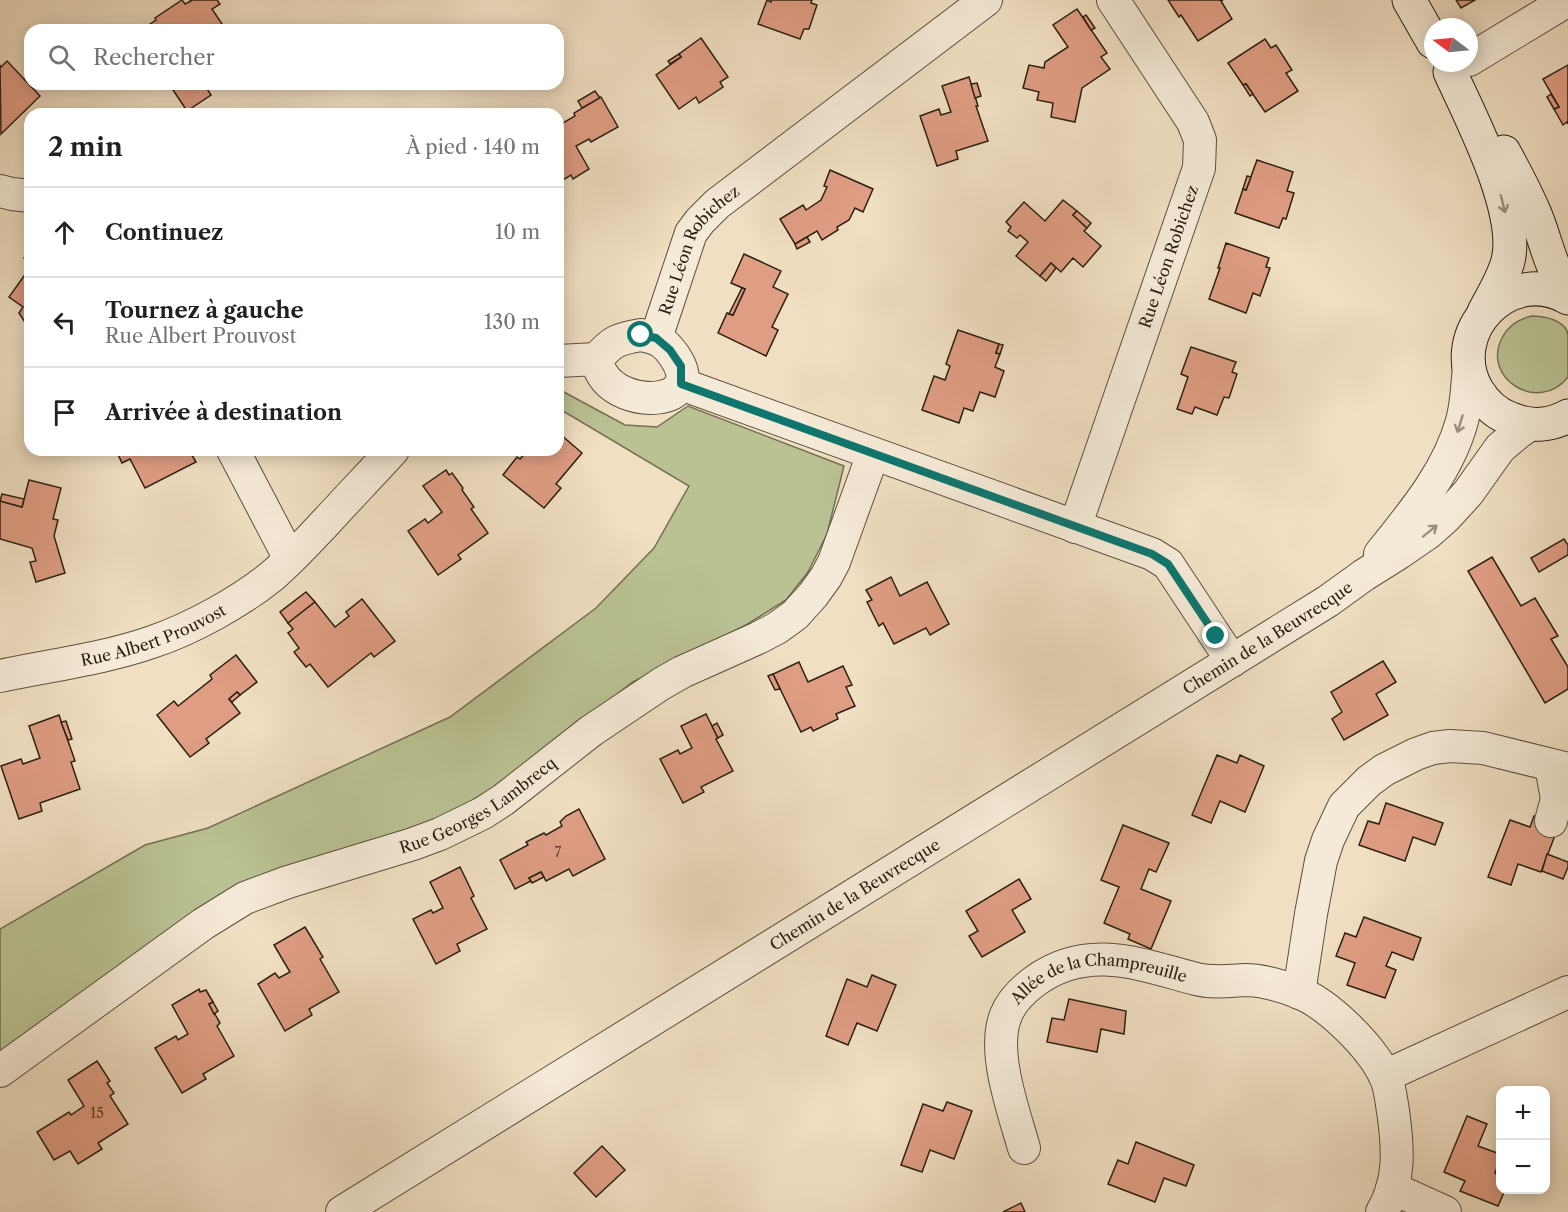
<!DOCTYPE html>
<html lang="fr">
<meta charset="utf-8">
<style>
body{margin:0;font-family:"Libre Caslon Text",serif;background:#f6f6f6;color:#202124}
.controls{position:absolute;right:18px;bottom:18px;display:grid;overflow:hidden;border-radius:12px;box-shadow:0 3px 15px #0003}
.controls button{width:54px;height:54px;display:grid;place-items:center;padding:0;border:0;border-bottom:2px solid #e0e0e0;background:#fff;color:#202124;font:30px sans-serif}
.compass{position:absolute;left:1424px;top:18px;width:54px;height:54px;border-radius:50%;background:#fff;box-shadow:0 3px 15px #0003;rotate:286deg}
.stop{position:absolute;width:18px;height:18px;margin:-14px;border:4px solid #0f766e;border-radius:50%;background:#fff}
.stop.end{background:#0f766e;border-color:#fff;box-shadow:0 2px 6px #0008}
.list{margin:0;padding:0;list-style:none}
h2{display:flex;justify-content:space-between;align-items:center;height:78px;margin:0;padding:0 24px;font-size:26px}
h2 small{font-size:20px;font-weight:400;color:#757577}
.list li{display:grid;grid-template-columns:39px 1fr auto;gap:18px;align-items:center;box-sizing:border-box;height:90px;padding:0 24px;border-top:2px solid #e0e0e0}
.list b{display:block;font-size:22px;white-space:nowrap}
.list p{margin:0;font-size:20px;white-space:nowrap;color:#757577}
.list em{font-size:20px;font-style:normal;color:#757577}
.icon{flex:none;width:33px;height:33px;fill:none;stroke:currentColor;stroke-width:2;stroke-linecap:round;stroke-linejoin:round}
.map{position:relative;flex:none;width:1568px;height:1212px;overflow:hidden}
.search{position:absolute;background:#fff;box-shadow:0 3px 15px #0003;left:24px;top:24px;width:540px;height:66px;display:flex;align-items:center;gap:15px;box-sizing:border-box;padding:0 21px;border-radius:18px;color:#757577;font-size:22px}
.panel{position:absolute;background:#fff;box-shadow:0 3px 15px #0003;left:24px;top:108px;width:540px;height:348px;border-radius:18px}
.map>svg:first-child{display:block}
</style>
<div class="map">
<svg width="1568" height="1212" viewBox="0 0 1568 1212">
<rect width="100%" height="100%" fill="#f0dfc2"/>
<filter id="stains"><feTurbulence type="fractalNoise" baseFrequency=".00333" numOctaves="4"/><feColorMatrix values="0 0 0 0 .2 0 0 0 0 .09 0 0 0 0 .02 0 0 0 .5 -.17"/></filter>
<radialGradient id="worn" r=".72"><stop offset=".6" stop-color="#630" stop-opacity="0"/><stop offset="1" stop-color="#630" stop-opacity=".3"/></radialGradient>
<g fill="#bac293" stroke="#727152" stroke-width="1.5">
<path d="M1532,316C1544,316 1565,320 1568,334C1568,345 1568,365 1568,377C1539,414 1481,379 1502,338C1508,325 1519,319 1532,316Z"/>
<polygon points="562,391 625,425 657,427 688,406 844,466 827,534 808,572 786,600 746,625 633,682 496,786 453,812 388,837 271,873 0,1053 0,929 145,845 208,828 450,717 596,608 654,548 689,486 558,408 558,393"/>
</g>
<g fill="#df9d83" stroke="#2b2011" stroke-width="1.5">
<polygon points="182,0 185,4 191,1 190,0 217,0 220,4 212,9 226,30 136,30 143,26 144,28 156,20 155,18"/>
<polygon points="767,0 771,2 771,0 812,0 811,3 817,5 809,29 804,29 800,39 758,24"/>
<polygon points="1168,0 1223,0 1221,1 1232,19 1198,41 1181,15 1179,17"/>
<polygon points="1456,0 1475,0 1461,8"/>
<polygon points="1077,9 1107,53 1101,57 1110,69 1082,88 1075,122 1051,117 1053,103 1037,100 1039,92 1023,88 1029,65 1044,68 1045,62 1068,47 1053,25"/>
<polygon points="1086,15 1095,28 1091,30 1083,17"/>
<polygon points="701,38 728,77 720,82 723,87 699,103 696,97 679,109 656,75 681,57 679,54"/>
<polygon points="1265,39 1271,48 1276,45 1292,70 1286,73 1298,91 1265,112 1246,84 1243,85 1228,63"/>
<polygon points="679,54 681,57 670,64 668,61"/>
<polygon points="7,61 40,96 1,134 0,65 1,67"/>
<polygon points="1568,65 1568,124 1567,122 1563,125 1554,109 1559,107 1543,79"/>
<polygon points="969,77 978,106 976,106 988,141 956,151 958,159 937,166 920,116 939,109 941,115 951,112 942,86"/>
<polygon points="977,83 981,96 975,98 971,84"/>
<polygon points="169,84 204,84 211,95 187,111"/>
<polygon points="1246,84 1253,94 1250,96 1243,85"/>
<polygon points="595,91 600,98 582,108 578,101"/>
<polygon points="1551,94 1559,107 1554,109 1547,97"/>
<polygon points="601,97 618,127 591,142 589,139 576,146 589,169 573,179 571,175 558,183 558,126 575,116 574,113"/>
<polygon points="1257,160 1293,172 1287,191 1294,193 1286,219 1283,218 1279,228 1235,213 1243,189 1246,190"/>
<polygon points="830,170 873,189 863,212 855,208 849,220 837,227 838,230 822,240 817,231 795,244 780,219 803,205 806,210 821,200 827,187 824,186"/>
<polygon points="1247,176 1251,177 1246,190 1243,189"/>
<polygon points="1063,200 1077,211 1073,215 1087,228 1084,231 1101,246 1083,267 1073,258 1061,272 1051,263 1040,276 1016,256 1028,242 1020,235 1017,238 1008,231 1011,227 1006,222 1024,202 1045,221"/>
<polygon points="1077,211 1091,223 1087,228 1073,215"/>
<polygon points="807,237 810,242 797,249 795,244"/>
<polygon points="1226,243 1269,258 1266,267 1270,268 1260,296 1253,293 1246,313 1209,299 1220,268 1218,268"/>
<polygon points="30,250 30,262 24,258"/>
<polygon points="744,254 781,271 773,287 788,294 772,327 778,330 766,356 718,333 727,313 733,315 745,289 731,283"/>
<polygon points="1051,263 1056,268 1046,281 1040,276"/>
<polygon points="24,276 30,279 30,330 19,313 23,307 9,297"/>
<polygon points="742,288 745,289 733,315 729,314"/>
<polygon points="958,330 999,344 996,353 1000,354 995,367 1004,371 995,397 980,392 973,411 964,408 959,423 922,410 934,376 945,380 950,366 946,364"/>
<polygon points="999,344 1003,345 1000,354 996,353"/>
<polygon points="1191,347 1236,362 1232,372 1237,374 1229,398 1224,397 1217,415 1195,407 1192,414 1177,409 1188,377 1181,374"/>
<polygon points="558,429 562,432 560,434 582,453 556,484 561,488 544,508 503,475 517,457 520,459 528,450 558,450"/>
<polygon points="116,450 189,450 196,462 145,488 130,459 122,463"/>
<polygon points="446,470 449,475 452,473 463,488 462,490 474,507 471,509 488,533 458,555 461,559 438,575 408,531 425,519 428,523 442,512 423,486"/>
<polygon points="29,480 61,488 53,519 58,520 54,536 65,573 36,582 30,562 36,561 32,548 0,539 0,501 22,507"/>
<polygon points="2,494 24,499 22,507 0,501"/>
<polygon points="1564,539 1568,545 1568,555 1539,572 1531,558"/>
<polygon points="1492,557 1521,606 1535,598 1558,636 1551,639 1568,667 1568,689 1545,703 1468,571"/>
<polygon points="891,577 900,596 927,582 949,624 930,635 926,628 894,644 883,623 879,626 867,602 872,600 866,590"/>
<polygon points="306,592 315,602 288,623 280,612"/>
<polygon points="362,599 395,641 374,657 371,653 328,687 310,664 306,667 294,652 299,648 288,633 293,629 288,623 315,602 335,627 349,616 346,612"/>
<polygon points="236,655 257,682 240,695 237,692 229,699 240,713 206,739 209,743 190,757 157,715 174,701 178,706 212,679 210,675"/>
<polygon points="1383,661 1396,682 1376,694 1388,715 1344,740 1332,719 1342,712 1331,692"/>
<polygon points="799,662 808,682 843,666 852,685 846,687 855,706 836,714 838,719 813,731 811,727 801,732 773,674"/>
<polygon points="773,674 780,689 775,690 768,676"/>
<polygon points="237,692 240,695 232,702 229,699"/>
<polygon points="706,714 718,738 716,739 733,771 701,787 704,792 683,803 660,759 678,750 680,754 692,748 681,726"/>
<polygon points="59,715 75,761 71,762 80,789 40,803 42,811 19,819 1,766 21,759 23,764 40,758 29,726"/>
<polygon points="66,721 72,739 68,740 61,722"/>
<polygon points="717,723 723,735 718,738 712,726"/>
<polygon points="1217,755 1237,763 1240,755 1264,766 1245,812 1220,801 1211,823 1192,815"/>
<polygon points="1386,803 1443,823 1435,845 1413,837 1405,861 1359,845 1368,821 1379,824"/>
<polygon points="579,809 605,859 573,876 569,869 546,881 541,872 529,878 531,881 515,889 500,860 528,845 526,842 544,833 546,835 562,826 560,822 566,816"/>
<polygon points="1534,816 1559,825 1541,872 1518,864 1511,885 1488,877 1510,820 1530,827"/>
<polygon points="1123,825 1169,843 1156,872 1149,869 1141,889 1171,901 1151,949 1128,939 1130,934 1104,923 1119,887 1101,880"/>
<polygon points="1547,854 1568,862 1568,867 1563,879 1542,871"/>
<polygon points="460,867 474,896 471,898 487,929 457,944 460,951 436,964 413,919 431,910 433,913 443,908 430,882"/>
<polygon points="541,872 544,877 532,883 529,878"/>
<polygon points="1019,879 1031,899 1012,910 1025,932 982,957 969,936 978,931 966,911"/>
<polygon points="1364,917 1421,938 1413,960 1392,952 1386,966 1396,970 1385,998 1347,985 1355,963 1336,956 1345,933 1356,937"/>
<polygon points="305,927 323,957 320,959 339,992 309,1009 312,1015 285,1031 258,984 275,973 279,978 290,972 274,945"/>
<polygon points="872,975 896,985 877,1031 857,1023 848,1045 826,1036 847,979 867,987"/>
<polygon points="199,989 200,992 206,990 213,1002 209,1004 220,1023 217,1026 234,1056 203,1074 206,1079 182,1093 155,1048 176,1036 178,1040 188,1034 172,1005"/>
<polygon points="1069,999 1126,1011 1124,1034 1101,1029 1097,1052 1047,1042 1052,1018 1064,1020"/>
<polygon points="213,1002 218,1011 214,1014 209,1004"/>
<polygon points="97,1061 110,1081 107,1083 114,1093 110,1096 128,1124 98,1143 102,1149 78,1164 70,1151 54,1160 37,1132 69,1112 71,1115 84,1106 68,1080"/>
<polygon points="947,1102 972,1111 954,1159 930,1150 922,1172 901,1165 923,1104 943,1111"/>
<polygon points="1467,1116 1487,1124 1478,1146 1500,1154 1500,1159 1495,1173 1500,1176 1500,1190 1505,1190 1498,1206 1460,1191 1465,1181 1444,1172"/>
<polygon points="1136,1142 1194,1165 1186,1186 1164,1178 1155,1202 1108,1184 1118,1160 1128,1164"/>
<polygon points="602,1146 625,1170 596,1197 574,1173"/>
<polygon points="1021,1203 1025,1212 1003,1212"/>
</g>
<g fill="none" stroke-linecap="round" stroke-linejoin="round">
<g stroke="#5c503d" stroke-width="34">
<g id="street">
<polyline points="1469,60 1568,0"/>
<polyline points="0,191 12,194 30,196"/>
<path d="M641,335C658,338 665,342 675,357C708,406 621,411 601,372C599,369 598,363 597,359C612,341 618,339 641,335Z"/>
<path id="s1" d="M656,338L691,233L700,221L717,204L986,0"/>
<polyline points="558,361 597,359"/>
<polyline points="681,384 1152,554 1168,564 1232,661"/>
<polyline points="233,450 290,559"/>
<path id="s2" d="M1075,527L1199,168L1200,140L1193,122L1113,0"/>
<path d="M1380,554C1412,514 1448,472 1462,421C1467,403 1467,385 1469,367"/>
<path id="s3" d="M0,676C51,665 103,659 152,642C191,629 240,602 272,576C292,559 310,539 327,521C349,497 371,474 393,450"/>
<polyline points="1551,821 1557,799 1551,766"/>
<polyline points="1299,993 1311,914 1321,861 1328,840 1344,806 1369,781 1384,770 1416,754 1433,748 1450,746 1483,748 1568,769"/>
<path id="s4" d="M0,1071L203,924L245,898L288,882L413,844L440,834L483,813L503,800L591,731L661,684L682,672L758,638L777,628L795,615L813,595L826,577L834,562L873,454"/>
<polyline points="1385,1076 1568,992"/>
<path id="s5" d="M1024,1148C1014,1112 991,1051 1006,1015C1011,1002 1023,990 1035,981C1088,943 1139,964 1196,979C1212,983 1228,981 1245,980C1263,980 1282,986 1298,992C1328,1004 1371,1046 1385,1076C1390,1086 1391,1099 1393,1111C1398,1146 1401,1181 1382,1212"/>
<polyline points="1392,1188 1445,1212"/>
<path id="s6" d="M342,1212L1328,601L1364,575L1399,553L1428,533L1446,517L1468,493L1500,448L1519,432L1531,424"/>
</g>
</g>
<g stroke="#2b2011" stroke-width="35">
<g id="secondary">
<polyline points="1409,0 1433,42"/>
<path d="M1450,72C1471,118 1520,211 1508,261C1503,279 1493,295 1484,312"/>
<path d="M1504,152C1515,172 1526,193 1535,214C1546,240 1550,269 1568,291"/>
<path d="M1568,298C1510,264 1444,332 1477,390C1485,403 1496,414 1511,419C1530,427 1550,426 1568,416"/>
</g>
</g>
<use href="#street" stroke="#f5ead7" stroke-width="32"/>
<use href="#secondary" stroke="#f5ead7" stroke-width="33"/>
</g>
<defs><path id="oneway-shaft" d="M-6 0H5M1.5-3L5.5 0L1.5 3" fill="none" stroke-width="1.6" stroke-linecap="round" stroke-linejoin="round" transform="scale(1.5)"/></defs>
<g stroke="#9a8f7e">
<use href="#oneway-shaft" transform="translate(1503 204) rotate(76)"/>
<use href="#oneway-shaft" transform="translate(1460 424) rotate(107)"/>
<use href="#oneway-shaft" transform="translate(1430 531) rotate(-39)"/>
</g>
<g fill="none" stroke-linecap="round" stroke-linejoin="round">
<polyline stroke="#0f766e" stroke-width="8" points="641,335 656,338 670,350 681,366 681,384 1152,554 1168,564 1216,636"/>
</g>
<g text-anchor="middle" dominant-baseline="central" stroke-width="5" stroke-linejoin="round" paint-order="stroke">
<g font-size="14" fill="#583f2e">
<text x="558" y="852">7</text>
<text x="97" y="1113">15</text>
</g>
<g font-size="16" fill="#2b2011" stroke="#f5ead7">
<text stroke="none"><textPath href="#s1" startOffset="100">Rue Léon Robichez</textPath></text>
<text stroke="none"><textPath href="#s2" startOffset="286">Rue Léon Robichez</textPath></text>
<text stroke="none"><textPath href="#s3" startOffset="159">Rue Albert Prouvost</textPath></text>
<text stroke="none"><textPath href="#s6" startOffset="1089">Chemin de la Beuvrecque</textPath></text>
<text stroke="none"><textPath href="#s4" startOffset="552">Rue Georges Lambrecq</textPath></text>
<text stroke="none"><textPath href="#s6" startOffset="603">Chemin de la Beuvrecque</textPath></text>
<text stroke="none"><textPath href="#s5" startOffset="246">Allée de la Champreuille</textPath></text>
</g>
</g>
<rect width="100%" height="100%" filter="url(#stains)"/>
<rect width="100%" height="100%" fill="url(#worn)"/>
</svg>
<div class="controls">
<button>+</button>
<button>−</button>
</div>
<svg class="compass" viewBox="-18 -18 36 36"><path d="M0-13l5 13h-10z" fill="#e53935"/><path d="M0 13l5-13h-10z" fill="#757577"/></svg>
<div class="stop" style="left:641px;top:335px"></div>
<div class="stop end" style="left:1216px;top:636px"></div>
<div class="search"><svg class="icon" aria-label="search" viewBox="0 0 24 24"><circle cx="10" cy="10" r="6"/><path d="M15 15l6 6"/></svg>Rechercher</div>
<section class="panel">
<h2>2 min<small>À pied · 140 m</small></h2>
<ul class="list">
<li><svg class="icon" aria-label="ahead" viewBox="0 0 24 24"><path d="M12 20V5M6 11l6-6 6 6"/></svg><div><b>Continuez</b></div><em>10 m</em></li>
<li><svg class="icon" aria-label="left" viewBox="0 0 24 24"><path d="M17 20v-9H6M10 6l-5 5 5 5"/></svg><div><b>Tournez à gauche</b><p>Rue Albert Prouvost</p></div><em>130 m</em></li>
<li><svg class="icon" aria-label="arrive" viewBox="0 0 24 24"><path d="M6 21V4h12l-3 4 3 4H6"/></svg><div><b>Arrivée à destination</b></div></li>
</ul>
</section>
</div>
